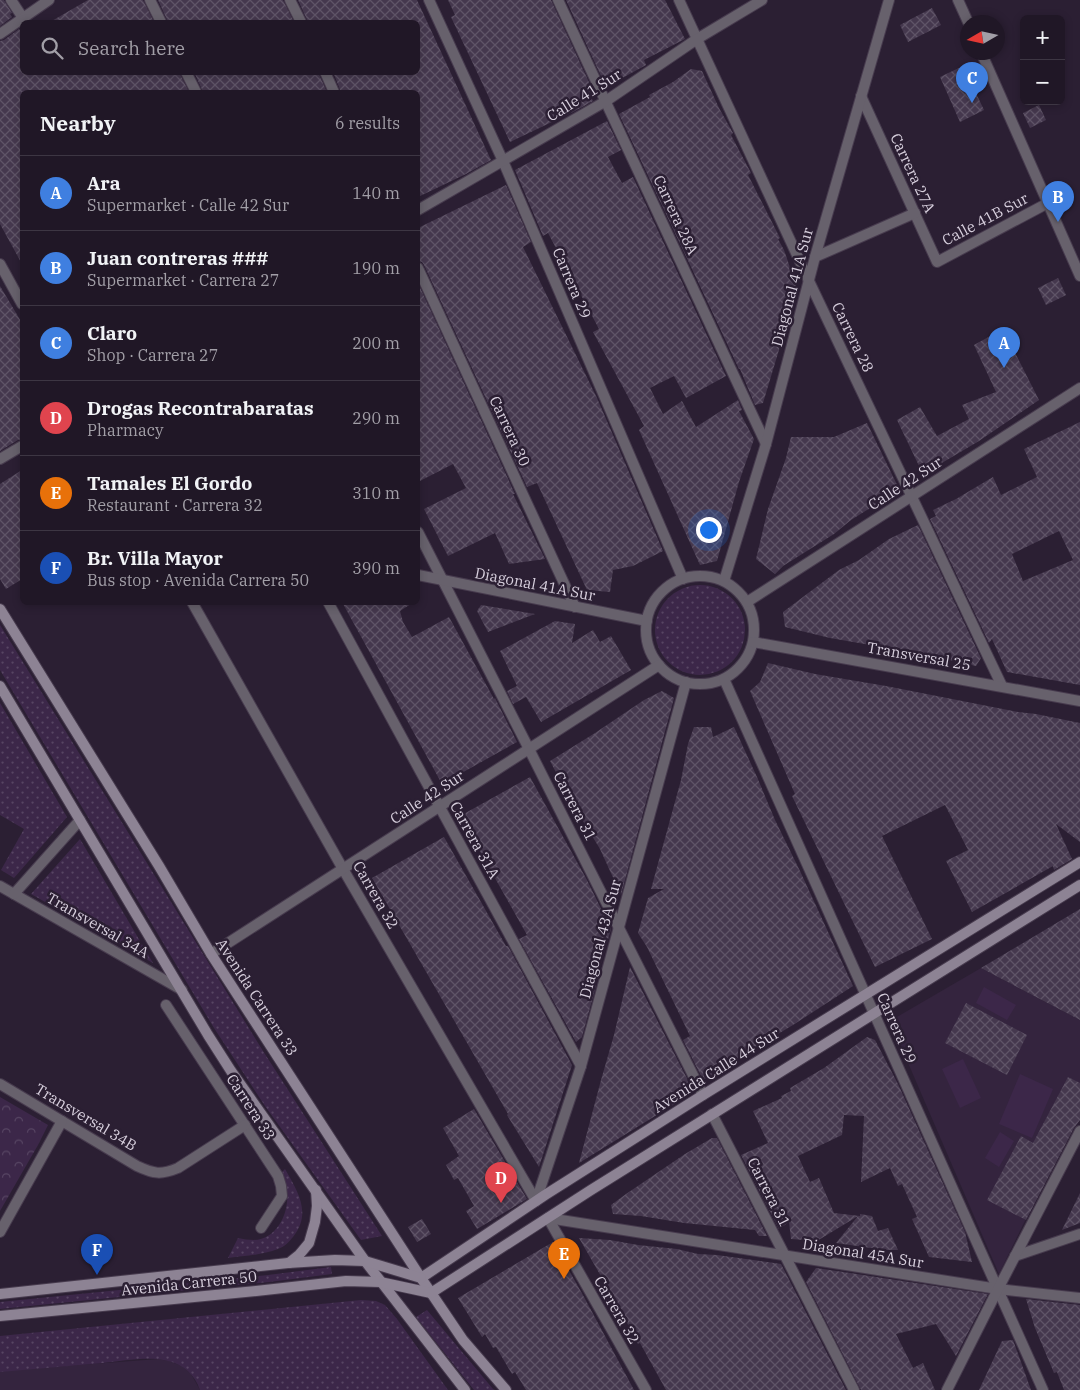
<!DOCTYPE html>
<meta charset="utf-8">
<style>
body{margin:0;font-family:"IBM Plex Serif",serif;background:#28202e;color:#f1f3f6}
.controls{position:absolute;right:15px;top:15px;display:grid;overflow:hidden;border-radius:8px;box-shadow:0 2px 8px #0003}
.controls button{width:45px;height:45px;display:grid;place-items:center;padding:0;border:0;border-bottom:1px solid #3d3643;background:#201726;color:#f1f3f6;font:25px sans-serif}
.compass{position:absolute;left:960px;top:15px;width:45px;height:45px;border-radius:50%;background:#201726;box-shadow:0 2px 8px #0003;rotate:261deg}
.you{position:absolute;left:708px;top:529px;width:18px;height:18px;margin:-12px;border:4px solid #fff;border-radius:50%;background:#1a73e8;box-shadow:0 0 0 8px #1a73e833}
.badge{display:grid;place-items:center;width:32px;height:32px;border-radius:50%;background:#db2777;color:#fff;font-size:16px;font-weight:700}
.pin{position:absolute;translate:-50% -41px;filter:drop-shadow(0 1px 2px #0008)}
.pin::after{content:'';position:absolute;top:26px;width:18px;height:15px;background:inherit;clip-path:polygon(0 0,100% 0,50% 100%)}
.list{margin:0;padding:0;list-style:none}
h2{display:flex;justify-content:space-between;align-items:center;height:65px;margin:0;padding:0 20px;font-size:21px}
h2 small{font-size:16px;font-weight:400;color:#a29fa7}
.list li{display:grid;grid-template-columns:32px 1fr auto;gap:15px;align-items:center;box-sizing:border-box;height:75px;padding:0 20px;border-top:1px solid #3d3643}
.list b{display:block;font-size:19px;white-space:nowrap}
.list p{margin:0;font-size:16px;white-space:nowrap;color:#a29fa7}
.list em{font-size:16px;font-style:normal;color:#a29fa7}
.icon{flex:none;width:28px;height:28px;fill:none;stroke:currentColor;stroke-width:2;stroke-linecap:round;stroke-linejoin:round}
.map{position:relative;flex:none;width:1080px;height:1390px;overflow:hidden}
.search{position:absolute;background:#201726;box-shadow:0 2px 8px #0003;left:20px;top:20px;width:400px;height:55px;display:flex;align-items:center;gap:12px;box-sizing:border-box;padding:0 18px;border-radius:8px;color:#a29fa7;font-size:19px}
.panel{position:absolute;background:#201726;box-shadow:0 2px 8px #0003;left:20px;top:90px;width:400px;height:515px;border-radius:8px}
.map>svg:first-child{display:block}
</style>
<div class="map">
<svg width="1080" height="1390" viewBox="0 0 1080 1390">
<defs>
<pattern id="grass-dots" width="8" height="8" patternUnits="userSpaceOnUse" patternTransform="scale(1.25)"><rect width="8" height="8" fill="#3c2749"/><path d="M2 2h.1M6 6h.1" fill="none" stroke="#574563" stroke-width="1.8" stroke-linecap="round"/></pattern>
<pattern id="park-crowns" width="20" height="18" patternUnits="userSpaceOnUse" patternTransform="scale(1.25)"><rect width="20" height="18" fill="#3c2749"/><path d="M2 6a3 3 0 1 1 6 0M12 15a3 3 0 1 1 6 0" fill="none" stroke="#574563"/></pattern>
<pattern id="building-cross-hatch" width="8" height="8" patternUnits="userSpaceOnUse" patternTransform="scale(1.25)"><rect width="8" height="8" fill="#45384e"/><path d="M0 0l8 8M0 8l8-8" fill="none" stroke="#5f5467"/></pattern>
</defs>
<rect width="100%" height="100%" fill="#2b1f33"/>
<g fill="#34243e">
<polygon points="981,968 1080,1020 1080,1108 999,1274 890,1021"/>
<polygon points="158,1359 169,1361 182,1366 191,1374 200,1390 0,1390 0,1371"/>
</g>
<g fill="url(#grass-dots)">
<circle cx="700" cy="630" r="45"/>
<polygon points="0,625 263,1051 382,1236 361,1240 265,1106 214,1028 0,670"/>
<polygon points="0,703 67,817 14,878 1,870 24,829 0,815"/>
<polygon points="80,839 153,963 31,894"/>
<path d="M285,1169C298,1192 312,1213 293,1237C289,1242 284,1247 278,1249C262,1255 245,1256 228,1258L238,1238C243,1239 249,1240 254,1240C277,1239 289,1213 287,1193C287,1186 283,1180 280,1174Z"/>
<polygon points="331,1267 332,1274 269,1282 0,1309 0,1302 268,1275"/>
<path d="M361,1300L376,1301L385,1305L397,1319L448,1390H200C195,1375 183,1364 168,1361C149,1356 123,1361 103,1363C69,1366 34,1369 0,1372V1336Z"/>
<polygon points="427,1310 493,1389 495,1390 474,1390 416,1317"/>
</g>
<polygon fill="url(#park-crowns)" points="0,1097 48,1125 38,1145 0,1211"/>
<g fill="#3c2749">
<polygon points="984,987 1016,1005 1007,1020 976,1003"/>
<polygon points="963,1059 981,1098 960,1108 942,1069"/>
<polygon points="1020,1074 1053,1089 1032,1138 999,1124"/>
<polygon points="1000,1132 1014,1141 999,1167 985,1158"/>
</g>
<g fill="url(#building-cross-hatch)" fill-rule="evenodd">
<polygon points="0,0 4,0 12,13 10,14 12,17 0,26"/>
<polygon points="88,0 143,0 154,22 50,22"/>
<polygon points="158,0 283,0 294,22 168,22"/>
<polygon points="298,0 417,0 491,160 466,174 418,197 418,92 341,92 333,72 418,72 418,22 308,22"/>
<polygon points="448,0 551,0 594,93 590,95 593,101 575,111 510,142 451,17 455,15"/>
<polygon points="566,0 665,0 685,39 644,60 646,65 606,87"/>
<polygon points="932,8 941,25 908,42 900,25"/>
<polygon points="19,29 22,34 22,72 179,72 189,92 22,92 22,264 0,224 0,41 4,40"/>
<polygon points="963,66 984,110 960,122 940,77"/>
<polygon points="691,69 702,71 719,108 733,133 731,135 751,173 748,175 780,238 778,239 784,250 796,285 791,310 763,403 755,405 740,369 739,369 619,114 650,97 649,95 673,82"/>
<polygon points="194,72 318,72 327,92 203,92"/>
<polygon points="1039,105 1046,120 1030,128 1023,113"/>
<polygon points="607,121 621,150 608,157 622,183 633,177 726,376 686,398 674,376 650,388 663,414 682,401 696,427 738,400 742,410 739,411 754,439 739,482 717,561 700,565 639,430 644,426 593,332 599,329 548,233 543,236 515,170"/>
<polygon points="506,185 531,242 523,247 597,398 663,551 633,566 613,570 610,592 587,590 537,483 527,487 424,265 422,262 418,261 418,228"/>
<polygon points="1058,278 1066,295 1046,305 1038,288"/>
<polygon points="418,283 515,494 513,494 545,559 509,564 495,533 448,556 424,509 466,488 453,464 418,482"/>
<polygon points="0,286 22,323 22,439 18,440 0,451"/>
<polygon points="1003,329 1039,400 979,441 930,470 920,468 897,420 920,407 937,436 969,419 962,405 996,392 974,345"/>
<path d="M1080,422V685L1007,672L992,639L989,643L930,519L936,516L933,510L956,499L993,477L1001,495L1037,477L1024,449ZM1059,531L1073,560L1023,581L1012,554Z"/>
<polygon points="867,423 901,493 867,510 851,520 834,534 783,566 775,574 756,559 768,509 786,458 791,437 834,437"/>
<polygon points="22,470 22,579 6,589 0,579 0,484"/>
<polygon points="918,525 981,658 976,666 922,654 830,638 785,627 783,612 839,570 859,560 889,539"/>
<polygon points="342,602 414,602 400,611 403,622 412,637 449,617 494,699 495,698 517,742 442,784"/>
<polygon points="481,605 535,614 488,632 477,611"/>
<polygon points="555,621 575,624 572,643 593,630 600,642 611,636 631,670 541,722 526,697 513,704 507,691 517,686 500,651"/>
<polygon points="768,663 815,674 886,686 1018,712 1036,714 1080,723 1080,842 1056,824 1072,859 1054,870 1053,866 972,912 946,861 968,850 945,805 882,836 932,939 875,967 792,796 795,794 750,691 760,682"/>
<polygon points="662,691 674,698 621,895 600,849 572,803 550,761 595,733 644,700"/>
<polygon points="694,727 711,727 713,737 734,727 757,777 775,820 800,871 853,986 793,1025 748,1052 733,1063 703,1080 683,1040 690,1036 647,947 638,933 648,898 664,889 651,889 681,780 688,744"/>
<polygon points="530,777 587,880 611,929 595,984 596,986 582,1037 576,1042 519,939 527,935 460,816"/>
<polygon points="444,837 506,946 508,946 572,1065 539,1167 507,1115 508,1114 372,878"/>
<polygon points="1080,909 1080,1020 981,968"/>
<polygon points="630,967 694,1092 579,1163 601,1080 614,1035"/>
<polygon points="966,1003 1027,1035 1007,1075 945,1043"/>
<polygon points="867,1037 875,1040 898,1084 965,1232 972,1262 929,1257 912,1219 917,1217 902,1184 898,1186 890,1168 861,1182 864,1116 844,1115 842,1135 798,1156 810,1182 819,1178 834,1213 860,1216 860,1214 872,1216 878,1231 888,1228 898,1250 885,1250 836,1243 858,1216 817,1241 791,1239 789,1222 779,1229 741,1155 768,1143 753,1111 782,1098 781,1096 791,1091 790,1088 824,1068"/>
<polygon points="1068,1077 1080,1083 1080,1120 1074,1128 1026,1220 987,1200 1021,1136 1033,1143"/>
<polygon points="474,1109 527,1199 477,1229 466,1211 474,1206 458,1178 454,1180 446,1165 459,1156 443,1128"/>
<polygon points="712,1138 717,1138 767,1236 759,1236 755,1230 684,1223 641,1216 613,1214 611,1205 626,1194 685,1154"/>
<polygon points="1080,1193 1080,1223 1062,1230"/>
<polygon points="422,1219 431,1234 417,1242 408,1227"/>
<polygon points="579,1238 610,1240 638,1245 677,1249 698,1254 717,1255 781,1264 846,1390 666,1390 640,1343 638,1344 621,1311"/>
<polygon points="553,1242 584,1297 634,1390 526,1390 515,1372 512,1374 496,1347 493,1348 485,1334 482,1337 458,1298"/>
<polygon points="816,1268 850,1273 988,1294 956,1356 936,1324 896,1334 913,1368 923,1363 935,1390 861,1390 806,1282"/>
<polygon points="1026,1299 1080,1305 1080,1390 1064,1390 1057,1372 1054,1373 1035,1328"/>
<polygon points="1013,1340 1031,1390 979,1390 1002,1341"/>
</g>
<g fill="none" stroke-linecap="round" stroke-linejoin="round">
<g stroke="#473b4e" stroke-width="12">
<g id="minor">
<polyline points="11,0 23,18"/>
<polyline points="150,0 161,22"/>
<polyline points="290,0 301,22"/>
<polyline points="429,0 503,161 683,579"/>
<polyline points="558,0 766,444"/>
<polyline points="679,0 809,281 1002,686"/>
<polyline points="0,34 49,0"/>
<polyline points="186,72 196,92"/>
<polyline points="325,72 334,92"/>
<polyline points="861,96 937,262 1048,203"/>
<polyline points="418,210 606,101 697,39 762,0"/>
<polyline points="815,257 915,213"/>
<polyline points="0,264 22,304"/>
<polyline points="418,268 575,607"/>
<polyline points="0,459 22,446"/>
<polyline points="418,532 529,749 703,1095"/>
<polyline points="418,575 647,621"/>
<circle cx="700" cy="630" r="54"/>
<polyline points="724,581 766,444 815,257 889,0"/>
<polyline points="192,602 343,869 536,1201"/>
<polyline points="328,602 581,1066"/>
<polyline points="747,602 1080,388"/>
<polyline points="753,642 1080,701"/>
<polyline points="724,679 1043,1390"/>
<polyline points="0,886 182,990"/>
<polyline points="14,894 80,820"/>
<polyline points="211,954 659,665"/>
<polyline points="166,1005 278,1176 281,1186 282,1196 261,1228"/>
<path d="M0,1084L137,1166C154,1174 161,1175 178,1168L245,1125"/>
<polyline points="712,1114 854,1390"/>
<polyline points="536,1201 581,1066 686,682"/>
<polyline points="548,1218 998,1289 1080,1298"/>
<polyline points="548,1218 646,1390"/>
<polyline points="0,1232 62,1121"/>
<polyline points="1015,1256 1080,1234"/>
<polyline points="947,1390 998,1289 1080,1131"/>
</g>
</g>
<g stroke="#473b4e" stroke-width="12">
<g id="tertiary">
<polyline points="958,0 968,22"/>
<polyline points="981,52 1080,276"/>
</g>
</g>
<g stroke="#473b4e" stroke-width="12">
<g id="secondary">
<polyline points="0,609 159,866 211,954 421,1278 463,1340 506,1390"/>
<polyline points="0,686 208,1035 231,1071 365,1261 465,1390"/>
<polyline points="289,1263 299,1255 309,1243 315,1222 317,1206 316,1190"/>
<polyline points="421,1278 545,1195 703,1095 1080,862"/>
<polyline points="0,1294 288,1263 335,1260 365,1261 421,1278"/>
<polyline points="0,1316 256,1291 346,1281 380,1282 431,1293 591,1190 1080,885"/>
</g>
</g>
<use href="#minor" stroke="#67616c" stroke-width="10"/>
<use href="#tertiary" stroke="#67616c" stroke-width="10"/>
<use href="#secondary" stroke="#8d8394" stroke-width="10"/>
</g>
<g text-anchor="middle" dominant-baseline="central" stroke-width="5" stroke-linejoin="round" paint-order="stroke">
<g font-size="15" fill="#d7cfdd" stroke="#2b1f33">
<text transform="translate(584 95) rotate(-32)">Calle 41 Sur</text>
<text transform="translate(913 173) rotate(65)">Carrera 27A</text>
<text transform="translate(676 215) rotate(65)">Carrera 28A</text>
<text transform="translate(985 219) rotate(-28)">Calle 41B Sur</text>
<text transform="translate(572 283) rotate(67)">Carrera 29</text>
<text transform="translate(792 287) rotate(-75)">Diagonal 41A Sur</text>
<text transform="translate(853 337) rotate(64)">Carrera 28</text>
<text transform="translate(510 431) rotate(65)">Carrera 30</text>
<text transform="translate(905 483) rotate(-33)">Calle 42 Sur</text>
<text transform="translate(535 584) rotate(11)">Diagonal 41A Sur</text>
<text transform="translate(919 656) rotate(10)">Transversal 25</text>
<text transform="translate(427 797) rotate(-33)">Calle 42 Sur</text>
<text transform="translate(575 806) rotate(63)">Carrera 31</text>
<text transform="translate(475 840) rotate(61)">Carrera 31A</text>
<text transform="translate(376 895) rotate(60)">Carrera 32</text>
<text transform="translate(98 925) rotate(30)">Transversal 34A</text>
<text transform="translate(600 939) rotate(-75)">Diagonal 43A Sur</text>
<text transform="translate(257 997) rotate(57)">Avenida Carrera 33</text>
<text transform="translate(897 1028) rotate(66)">Carrera 29</text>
<text transform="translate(716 1070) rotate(-32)">Avenida Calle 44 Sur</text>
<text transform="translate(251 1107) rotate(57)">Carrera 33</text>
<text transform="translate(86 1117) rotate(31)">Transversal 34B</text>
<text transform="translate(769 1192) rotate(63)">Carrera 31</text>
<text transform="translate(863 1253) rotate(9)">Diagonal 45A Sur</text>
<text transform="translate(189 1283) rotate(-6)">Avenida Carrera 50</text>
<text transform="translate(617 1310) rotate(60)">Carrera 32</text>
</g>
</g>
</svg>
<div class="controls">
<button>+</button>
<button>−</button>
</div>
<svg class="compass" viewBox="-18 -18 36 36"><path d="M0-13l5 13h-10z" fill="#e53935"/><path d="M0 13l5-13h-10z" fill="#a29fa7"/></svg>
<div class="you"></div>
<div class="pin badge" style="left:1004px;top:368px;background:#3f7fe0">A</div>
<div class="pin badge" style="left:1058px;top:222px;background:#3f7fe0">B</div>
<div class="pin badge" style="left:972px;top:103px;background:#3f7fe0">C</div>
<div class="pin badge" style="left:501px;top:1203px;background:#e0444e">D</div>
<div class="pin badge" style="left:564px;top:1279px;background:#e8710a">E</div>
<div class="pin badge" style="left:97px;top:1275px;background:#1a4fb4">F</div>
<div class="search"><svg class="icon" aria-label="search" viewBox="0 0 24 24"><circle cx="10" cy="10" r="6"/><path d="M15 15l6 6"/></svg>Search here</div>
<section class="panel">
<h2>Nearby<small>6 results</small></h2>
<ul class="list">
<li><span class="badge" style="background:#3f7fe0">A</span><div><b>Ara</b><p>Supermarket · Calle 42 Sur</p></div><em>140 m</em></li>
<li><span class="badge" style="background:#3f7fe0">B</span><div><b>Juan contreras ###</b><p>Supermarket · Carrera 27</p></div><em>190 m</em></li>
<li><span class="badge" style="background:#3f7fe0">C</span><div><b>Claro</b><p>Shop · Carrera 27</p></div><em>200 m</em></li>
<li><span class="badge" style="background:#e0444e">D</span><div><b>Drogas Recontrabaratas</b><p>Pharmacy</p></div><em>290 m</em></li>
<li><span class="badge" style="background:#e8710a">E</span><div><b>Tamales El Gordo</b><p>Restaurant · Carrera 32</p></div><em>310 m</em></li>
<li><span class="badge" style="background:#1a4fb4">F</span><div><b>Br. Villa Mayor</b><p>Bus stop · Avenida Carrera 50</p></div><em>390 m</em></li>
</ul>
</section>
</div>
